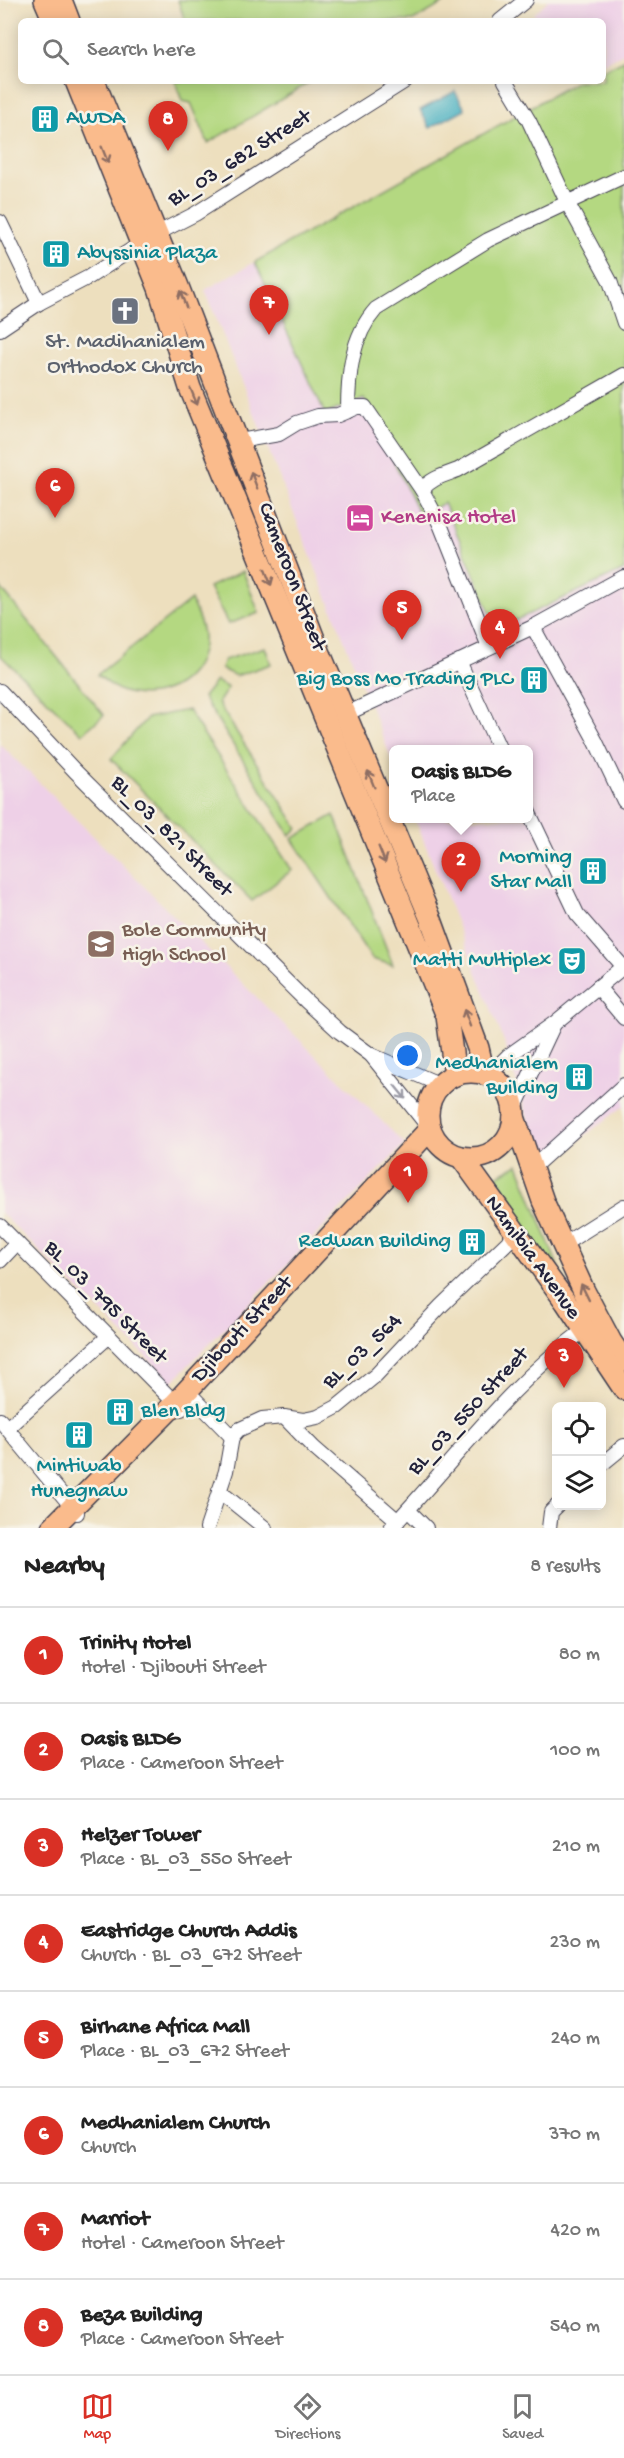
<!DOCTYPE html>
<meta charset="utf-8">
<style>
body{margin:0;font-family:"Gochi Hand",sans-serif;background:#f6f6f6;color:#222}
.controls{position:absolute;right:18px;bottom:18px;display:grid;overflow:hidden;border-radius:9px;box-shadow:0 3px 15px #0003}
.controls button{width:54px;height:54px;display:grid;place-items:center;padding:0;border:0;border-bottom:2px solid #e0e0e0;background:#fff;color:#222;font:30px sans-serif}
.you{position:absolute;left:408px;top:1056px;width:21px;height:21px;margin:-15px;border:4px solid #fff;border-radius:50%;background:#1a73e8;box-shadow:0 0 0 9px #1a73e833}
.badge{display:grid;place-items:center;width:39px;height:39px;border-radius:50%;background:#d93025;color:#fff;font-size:20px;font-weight:700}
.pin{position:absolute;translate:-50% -50px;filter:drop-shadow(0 2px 3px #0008)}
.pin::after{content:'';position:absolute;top:32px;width:21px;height:18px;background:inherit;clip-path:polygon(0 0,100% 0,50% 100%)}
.popup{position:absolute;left:389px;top:745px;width:144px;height:78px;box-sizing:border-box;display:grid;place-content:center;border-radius:9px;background:#fff;filter:drop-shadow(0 2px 4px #0005);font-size:20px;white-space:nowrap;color:#767676}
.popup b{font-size:22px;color:#222}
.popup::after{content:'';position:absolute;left:50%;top:100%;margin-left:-12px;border:12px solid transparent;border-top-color:#fff}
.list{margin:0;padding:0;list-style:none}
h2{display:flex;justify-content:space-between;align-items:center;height:78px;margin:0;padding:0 24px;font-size:26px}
h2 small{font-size:20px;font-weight:400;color:#767676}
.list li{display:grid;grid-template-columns:39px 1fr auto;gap:18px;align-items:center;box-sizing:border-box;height:96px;padding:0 24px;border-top:2px solid #e0e0e0}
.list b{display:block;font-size:22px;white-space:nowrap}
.list p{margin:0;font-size:20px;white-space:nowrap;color:#767676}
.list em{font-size:20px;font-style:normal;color:#767676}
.icon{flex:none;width:33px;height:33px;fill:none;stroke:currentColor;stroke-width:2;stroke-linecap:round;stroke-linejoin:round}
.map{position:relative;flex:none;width:624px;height:1528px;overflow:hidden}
.search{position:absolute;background:#fff;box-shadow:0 3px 15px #0003;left:18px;right:18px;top:18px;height:66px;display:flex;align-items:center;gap:15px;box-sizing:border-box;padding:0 21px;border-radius:9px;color:#767676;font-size:22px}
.sheet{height:846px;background:#fff}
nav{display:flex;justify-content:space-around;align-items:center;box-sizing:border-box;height:84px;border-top:2px solid #e0e0e0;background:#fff;font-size:16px;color:#767676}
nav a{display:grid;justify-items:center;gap:3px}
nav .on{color:#d93025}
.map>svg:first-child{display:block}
</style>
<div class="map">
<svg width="624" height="1528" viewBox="0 0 624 1528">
<rect width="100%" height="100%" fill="#f7f3e8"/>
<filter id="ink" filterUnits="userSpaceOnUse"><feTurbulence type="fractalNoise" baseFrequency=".0167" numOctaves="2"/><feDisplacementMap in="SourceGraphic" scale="12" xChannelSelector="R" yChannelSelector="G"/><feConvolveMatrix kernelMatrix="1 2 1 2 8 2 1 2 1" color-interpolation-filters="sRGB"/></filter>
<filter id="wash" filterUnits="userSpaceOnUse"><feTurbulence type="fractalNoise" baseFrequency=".008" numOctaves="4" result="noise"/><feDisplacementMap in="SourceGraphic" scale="24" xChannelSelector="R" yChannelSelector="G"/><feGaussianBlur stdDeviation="1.35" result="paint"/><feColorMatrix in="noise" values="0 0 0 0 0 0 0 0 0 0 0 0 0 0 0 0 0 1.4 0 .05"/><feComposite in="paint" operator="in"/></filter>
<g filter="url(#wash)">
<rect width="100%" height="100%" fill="#eddfbe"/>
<g fill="#eed0e7">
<polygon points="548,0 624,0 624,53 603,63 603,21 538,21 534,14"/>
<polygon points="255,262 324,414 364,399 420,516 444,502 497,629 624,570 624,1106 535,1173 529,1123 504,1041 415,819 528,818 528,750 394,750 393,763 205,290"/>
<polygon points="0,744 405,1144 172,1382 0,1212"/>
</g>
<g fill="#b4d881" stroke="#6b7d5e" stroke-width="1.5">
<polygon points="178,0 449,0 413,21 185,21"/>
<polygon points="624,60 624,570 497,629 444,503 420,516 364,399 325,414 255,262 572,84 577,81 603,81 603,70"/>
<polygon points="175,81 312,81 208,143 191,103 182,101"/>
<polygon points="243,571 259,613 228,624 209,587"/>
<polygon points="0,587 104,715 82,734 0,655"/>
<path d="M191,600C197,615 205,629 203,645C198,685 156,703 121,691C113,688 105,680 97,675Z"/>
<polygon points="265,647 271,664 236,676 221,669 224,660"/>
<polygon points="216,681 228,688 218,703 298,828 290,835 203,697"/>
<polygon points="188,710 292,870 252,901 111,759 147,718"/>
<polygon points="334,815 393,965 372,959 292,839"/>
<polygon points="518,1164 566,1287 488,1181"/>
</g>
<polygon fill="#42aec0" stroke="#32687e" stroke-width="1.5" points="455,91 465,109 430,128 420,110"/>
</g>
<g filter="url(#ink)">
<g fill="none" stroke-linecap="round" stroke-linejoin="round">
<g stroke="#403e4f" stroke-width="16">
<g id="minor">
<polyline points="500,21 526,0"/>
<polyline points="505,81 529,121 568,204 610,281 624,323"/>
<polyline points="0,222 39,303"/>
<polyline points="0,329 39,303 89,277 156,234 195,214 405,81"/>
<path d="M348,411C348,376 351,337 376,309L488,240L624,176"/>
<polyline points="239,441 279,434 297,423 318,416 338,415 357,407 365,407 422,490"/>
<polyline points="533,627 595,740 624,801"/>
<path d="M489,647L440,524L422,490C431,478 445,475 458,470L624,375"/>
<polyline points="459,661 500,750"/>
<polyline points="0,691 75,771 306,1001 340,1032 371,1055 430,1129"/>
<polyline points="346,714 533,627 624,577"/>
<polyline points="528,811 577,914 623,967"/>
<polyline points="598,987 624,1018"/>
<polyline points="371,1055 441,1085"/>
<polyline points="488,1076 508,1056 556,1022 624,966"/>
<polyline points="514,1109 554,1024"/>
<polyline points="532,1168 624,1085"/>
<polyline points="0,1226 181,1409"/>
<polyline points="564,1244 624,1206"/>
<polyline points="0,1261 17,1243"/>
<polyline points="192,1396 232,1437"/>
<polyline points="284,1417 314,1448 398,1521"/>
<polyline points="0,1420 77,1513"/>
<polyline points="7,1428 108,1337"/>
<polyline points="602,1464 624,1446"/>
<polyline points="219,1491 265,1528"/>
<polyline points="408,1510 426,1528"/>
<polyline points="207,1528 226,1471 232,1437 238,1430 262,1419 284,1417 303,1420 318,1417 337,1407 376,1375 441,1306 516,1234"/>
<path d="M391,1528C454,1461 509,1385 584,1330"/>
<polyline points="549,1528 551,1512 557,1506"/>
</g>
</g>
<g stroke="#403e4f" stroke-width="24">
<g id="primary">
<polyline points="45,0 54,21"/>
<polyline points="61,0 69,21"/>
<polyline points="76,81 159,288 190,388 447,1016 455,1075"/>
<polyline points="94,81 177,284 314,639 430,917 478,1048 484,1074"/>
<circle cx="471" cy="1115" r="43"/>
<polyline points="514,1117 543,1201 584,1291 611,1342 624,1361"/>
<polyline points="461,1157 566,1302 624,1389"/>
<polyline points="52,1528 171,1408 430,1129"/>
</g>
</g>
<use href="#minor" stroke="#fff" stroke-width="14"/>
<use href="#primary" stroke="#fabb8c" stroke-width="21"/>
</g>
<defs><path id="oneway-shaft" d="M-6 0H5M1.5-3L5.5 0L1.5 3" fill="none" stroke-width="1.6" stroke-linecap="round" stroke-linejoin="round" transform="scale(1.5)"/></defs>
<g stroke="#8e6e64">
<use href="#oneway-shaft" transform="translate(105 155) rotate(68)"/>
<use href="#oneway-shaft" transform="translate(183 299) rotate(-111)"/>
<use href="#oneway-shaft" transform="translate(194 397) rotate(68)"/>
<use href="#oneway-shaft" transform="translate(254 480) rotate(-111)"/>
<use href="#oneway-shaft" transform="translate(268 577) rotate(68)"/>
<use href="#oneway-shaft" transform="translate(371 779) rotate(-112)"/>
<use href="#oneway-shaft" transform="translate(382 855) rotate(68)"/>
<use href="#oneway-shaft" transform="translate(467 1018) rotate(-110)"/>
<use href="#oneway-shaft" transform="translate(585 1292) rotate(-116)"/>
</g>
<use stroke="#9c9ca7" href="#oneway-shaft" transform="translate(400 1092) rotate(51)"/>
</g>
<defs>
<g id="building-square" transform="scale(1.5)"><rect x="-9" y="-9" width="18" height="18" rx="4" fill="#0f9aa8" stroke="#f7f3e8"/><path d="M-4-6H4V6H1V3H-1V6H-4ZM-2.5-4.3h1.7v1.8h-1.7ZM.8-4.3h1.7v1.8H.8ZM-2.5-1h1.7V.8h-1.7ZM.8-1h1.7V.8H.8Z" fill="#fff"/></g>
<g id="church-square" transform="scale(1.5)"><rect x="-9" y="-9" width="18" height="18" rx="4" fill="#6b7280" stroke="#f7f3e8"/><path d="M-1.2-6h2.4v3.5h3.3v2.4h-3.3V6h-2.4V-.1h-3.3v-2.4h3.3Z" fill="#fff"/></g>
<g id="hotel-square" transform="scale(1.5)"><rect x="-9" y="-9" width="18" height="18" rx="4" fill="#d1479c" stroke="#f7f3e8"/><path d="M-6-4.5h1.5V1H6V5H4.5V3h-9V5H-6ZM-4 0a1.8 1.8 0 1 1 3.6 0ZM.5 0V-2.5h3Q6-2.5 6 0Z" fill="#fff"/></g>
<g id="school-square" transform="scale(1.5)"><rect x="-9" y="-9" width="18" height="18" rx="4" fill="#8d6e63" stroke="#f7f3e8"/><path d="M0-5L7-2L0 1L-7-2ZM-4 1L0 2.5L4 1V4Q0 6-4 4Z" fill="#fff"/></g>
<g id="theatre-square" transform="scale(1.5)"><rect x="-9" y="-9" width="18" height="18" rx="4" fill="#0f9aa8" stroke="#f7f3e8"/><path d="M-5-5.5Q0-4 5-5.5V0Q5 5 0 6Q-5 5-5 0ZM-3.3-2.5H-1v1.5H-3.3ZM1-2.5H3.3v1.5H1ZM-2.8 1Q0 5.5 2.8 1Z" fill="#fff"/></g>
</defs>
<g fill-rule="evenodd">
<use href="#building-square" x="45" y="119"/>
<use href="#building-square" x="56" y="254"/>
<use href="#church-square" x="125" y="311"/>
<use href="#hotel-square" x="360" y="518"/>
<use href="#building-square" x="534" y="680"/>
<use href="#building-square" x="593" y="871"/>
<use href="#school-square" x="101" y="944"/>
<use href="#theatre-square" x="572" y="961"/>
<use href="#building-square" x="579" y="1077"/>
<use href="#building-square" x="472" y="1242"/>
<use href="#building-square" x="120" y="1412"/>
<use href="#building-square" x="79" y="1435"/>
</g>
<g text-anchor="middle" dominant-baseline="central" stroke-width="5" stroke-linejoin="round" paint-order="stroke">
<g font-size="22" fill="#0d838f" stroke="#f7f3e8" text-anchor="end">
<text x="66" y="119" text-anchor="start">AWDA</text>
<text x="77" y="254" text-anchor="start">Abyssinia Plaza</text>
<text x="513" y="680">Big Boss Mo Trading PLC</text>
<text x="572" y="858">Morning<tspan x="572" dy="25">Star Mall</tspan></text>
<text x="551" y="961">Matti Multiplex</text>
<text x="558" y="1064">Medhanialem<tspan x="558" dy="25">Building</tspan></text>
<text x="451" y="1242">Redwan Building</text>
<text x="141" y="1412" text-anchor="start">Blen Bldg</text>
<text x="79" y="1467" text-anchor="middle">Mintiwab<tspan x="79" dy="25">Hunegnaw</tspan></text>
</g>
<g font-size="22" fill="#22223b" stroke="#f7f3e8">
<text transform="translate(240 159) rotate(-32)">BL_03_682 Street</text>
<text transform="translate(291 577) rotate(69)">Cameroon Street</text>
<text transform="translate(171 837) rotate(45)">BL_03_821 Street</text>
<text transform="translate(532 1258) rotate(54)">Namibia Avenue</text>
<text transform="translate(105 1303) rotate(45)">BL_03_795 Street</text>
<text transform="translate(243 1330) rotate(-47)">Djibouti Street</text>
<text transform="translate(363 1352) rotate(-43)">BL_03_564</text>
<text transform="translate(469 1412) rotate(-47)">BL_03_550 Street</text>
</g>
<g font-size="22" fill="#5b616d" stroke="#f7f3e8">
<text x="125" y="343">St. Madihanialem<tspan x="125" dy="25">Orthodox Church</tspan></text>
</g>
<g font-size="22" fill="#b23c85" stroke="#f7f3e8" text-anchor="start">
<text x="381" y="518">Kenenisa Hotel</text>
</g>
<g font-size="22" fill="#785e54" stroke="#f7f3e8" text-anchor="start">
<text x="122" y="931">Bole Community<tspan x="122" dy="25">High School</tspan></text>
</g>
</g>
</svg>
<div class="controls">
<button><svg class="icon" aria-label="locate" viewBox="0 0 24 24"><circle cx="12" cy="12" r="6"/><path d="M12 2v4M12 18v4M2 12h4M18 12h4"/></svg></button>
<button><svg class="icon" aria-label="layers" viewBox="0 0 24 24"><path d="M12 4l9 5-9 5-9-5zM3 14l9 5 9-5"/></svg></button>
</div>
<div class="you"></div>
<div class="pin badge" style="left:408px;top:1203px">1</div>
<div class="pin badge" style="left:461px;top:892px">2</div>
<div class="popup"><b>Oasis BLDG</b>Place</div>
<div class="pin badge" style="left:564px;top:1388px">3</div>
<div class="pin badge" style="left:500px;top:659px">4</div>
<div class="pin badge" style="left:402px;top:640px">5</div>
<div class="pin badge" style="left:55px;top:518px">6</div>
<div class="pin badge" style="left:269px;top:335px">7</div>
<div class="pin badge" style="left:168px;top:151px">8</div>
<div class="search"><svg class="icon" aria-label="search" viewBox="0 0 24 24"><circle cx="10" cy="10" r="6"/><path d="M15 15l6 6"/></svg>Search here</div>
</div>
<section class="sheet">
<h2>Nearby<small>8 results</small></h2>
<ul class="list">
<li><span class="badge">1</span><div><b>Trinity Hotel</b><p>Hotel · Djibouti Street</p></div><em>80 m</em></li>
<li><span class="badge">2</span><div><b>Oasis BLDG</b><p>Place · Cameroon Street</p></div><em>100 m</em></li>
<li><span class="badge">3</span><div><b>Helzer Tower</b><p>Place · BL_03_550 Street</p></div><em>210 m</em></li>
<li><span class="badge">4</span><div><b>Eastridge Church Addis</b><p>Church · BL_03_672 Street</p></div><em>230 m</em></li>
<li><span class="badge">5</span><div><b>Birhane Africa Mall</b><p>Place · BL_03_672 Street</p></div><em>240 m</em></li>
<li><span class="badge">6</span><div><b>Medhanialem Church</b><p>Church</p></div><em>370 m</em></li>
<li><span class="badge">7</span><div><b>Marriot</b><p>Hotel · Cameroon Street</p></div><em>420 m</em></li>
<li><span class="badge">8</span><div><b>Beza Building</b><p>Place · Cameroon Street</p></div><em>540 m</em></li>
</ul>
</section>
<nav>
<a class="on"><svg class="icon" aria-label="map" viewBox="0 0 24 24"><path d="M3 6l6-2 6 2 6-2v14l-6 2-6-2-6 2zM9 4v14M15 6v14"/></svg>Map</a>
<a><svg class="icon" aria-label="directions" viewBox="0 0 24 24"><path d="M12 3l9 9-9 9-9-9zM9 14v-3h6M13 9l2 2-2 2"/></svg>Directions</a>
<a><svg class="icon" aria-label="saved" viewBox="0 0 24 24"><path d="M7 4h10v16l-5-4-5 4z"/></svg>Saved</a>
</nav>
